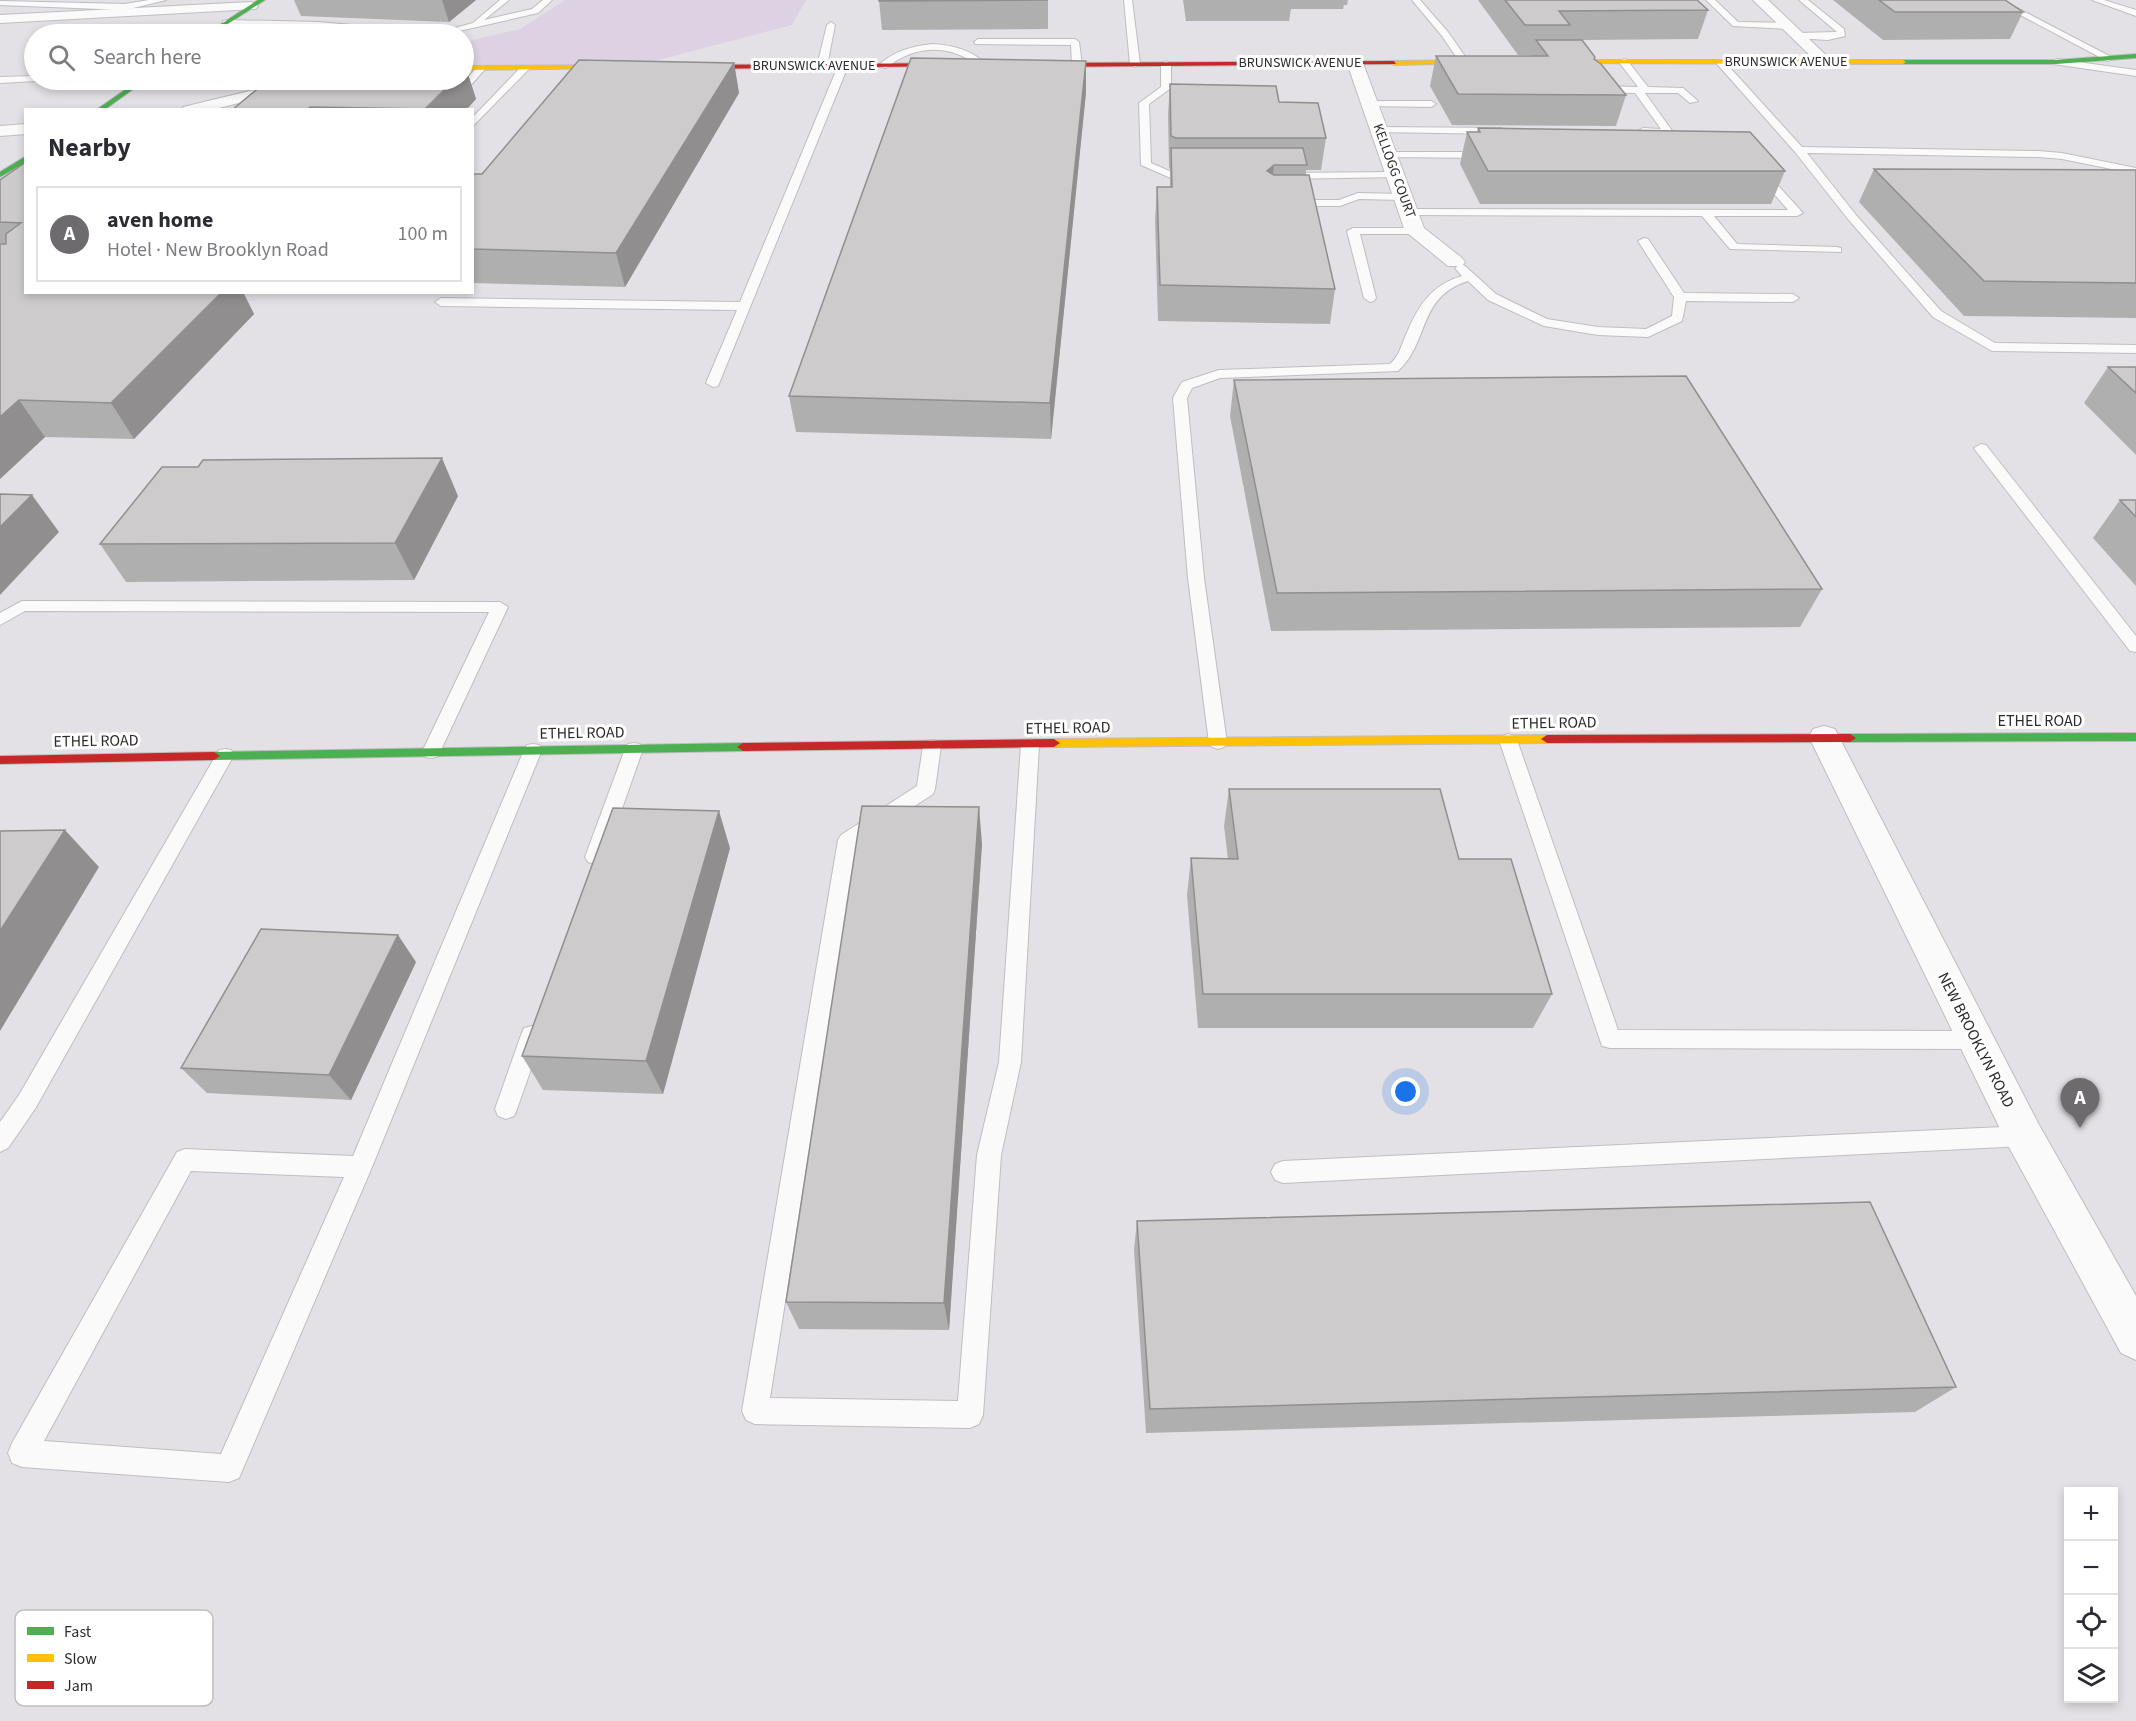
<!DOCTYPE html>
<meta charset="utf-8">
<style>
body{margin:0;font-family:"Source Sans 3",sans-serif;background:#f7f7f7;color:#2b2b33}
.controls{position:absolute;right:18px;bottom:18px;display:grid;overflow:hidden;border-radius:0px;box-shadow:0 3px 9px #0003}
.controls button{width:54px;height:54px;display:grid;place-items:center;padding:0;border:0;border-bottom:2px solid #e1e1e2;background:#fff;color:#2b2b33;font:30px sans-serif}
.you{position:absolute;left:1406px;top:1092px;width:21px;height:21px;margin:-15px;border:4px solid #fff;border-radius:50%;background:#1a73e8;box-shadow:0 0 0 9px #1a73e833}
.badge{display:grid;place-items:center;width:39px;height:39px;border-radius:50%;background:#6d6b6e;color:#fff;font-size:20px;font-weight:700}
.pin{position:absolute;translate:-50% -50px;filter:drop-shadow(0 2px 3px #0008)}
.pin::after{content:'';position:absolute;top:32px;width:21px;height:18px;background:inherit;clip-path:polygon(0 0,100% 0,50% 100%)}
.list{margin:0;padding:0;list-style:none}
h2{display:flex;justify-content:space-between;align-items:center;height:78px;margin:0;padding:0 24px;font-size:26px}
h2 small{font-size:20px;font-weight:400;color:#7c7c81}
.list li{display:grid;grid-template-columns:39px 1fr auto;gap:18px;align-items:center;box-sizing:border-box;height:96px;margin:0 12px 12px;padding:0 12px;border:2px solid #e1e1e2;border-radius:0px}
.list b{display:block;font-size:22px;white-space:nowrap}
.list p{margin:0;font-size:20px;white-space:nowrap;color:#7c7c81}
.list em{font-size:20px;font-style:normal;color:#7c7c81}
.icon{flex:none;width:33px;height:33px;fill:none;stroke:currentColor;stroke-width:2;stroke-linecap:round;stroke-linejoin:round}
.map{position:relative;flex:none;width:2136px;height:1721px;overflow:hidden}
.search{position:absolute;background:#fff;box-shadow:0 3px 9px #0003;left:24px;top:24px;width:450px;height:66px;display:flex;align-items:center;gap:15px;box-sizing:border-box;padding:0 21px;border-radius:33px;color:#7c7c81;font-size:22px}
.panel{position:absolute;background:#fff;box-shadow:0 3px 9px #0003;left:24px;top:108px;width:450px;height:186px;border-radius:0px}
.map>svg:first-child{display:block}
</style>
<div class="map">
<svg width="2136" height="1721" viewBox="0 0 2136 1721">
<rect width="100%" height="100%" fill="#e4e1e6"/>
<polygon fill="#dcd2e4" points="565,0 806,0 792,25 643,64 464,68 464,42 520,29"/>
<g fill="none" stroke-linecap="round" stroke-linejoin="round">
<g stroke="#bfbdc1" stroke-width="2">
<g id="lane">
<polygon points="149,0 166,0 125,10 0,5 0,1 125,4"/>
<polygon points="500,0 509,0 484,20 532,9 543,0 552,0 538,13 446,34 433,34 473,23"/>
<polygon points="1124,0 1132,0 1140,64 1135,67 1130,64"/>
<polygon points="1412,0 1420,0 1448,32 1469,62 1467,64 1461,64 1442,36"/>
<polygon points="1706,0 1715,0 1738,22 1788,23 1792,26 1788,29 1733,26"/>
<polygon points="1799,0 1808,0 1844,29 1845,36 1828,40 1795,38 1795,34 1798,33 1837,32"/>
<polygon points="1992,0 2002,0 2115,59 2107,61"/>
<polygon points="2092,0 2104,0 2136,10 2136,16"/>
<polygon points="226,20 319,22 362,26 366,29 360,34 351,34 354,31 321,28 310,34 306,31 310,27 223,25 223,21"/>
<polygon points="831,22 835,25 827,66 822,69 817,66 827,25"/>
<polygon points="978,39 1075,39 1079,42 1082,65 1077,68 1072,65 1071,45 975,44 974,42"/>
<path d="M932,44C953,45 972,50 987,65L979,67C950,43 915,45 886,68L878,66C893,51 912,46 932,44Z"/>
<polygon points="1624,59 1627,60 1648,87 1683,88 1698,101 1690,103 1678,93 1645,93 1673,132 1672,134 1639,133 1638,131 1643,128 1661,129 1635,93 1595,92 1590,89 1595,86 1638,87 1619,62"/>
<polygon points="2056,59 2136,70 2136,76 2053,64 2051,62"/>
<polygon points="1717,60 1723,60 1802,147 2038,151 2062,153 2136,168 2136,174 2062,159 2038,157 1807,153 1856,215 1941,311 1995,343 2136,345 2136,353 1992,351 1933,317 1848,219 1795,152 1717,64"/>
<polygon points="1166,61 1171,64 1171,88 1149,104 1151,163 1174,173 1199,174 1199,178 1173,179 1141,165 1139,103 1161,87 1161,64"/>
<polygon points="843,63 848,66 718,386 713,387 706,383 737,310 441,306 435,302 441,298 740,302 838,66"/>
<polygon points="478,66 486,68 470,86 446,90 441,87 464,82"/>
<polygon points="522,66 530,68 472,127 472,118"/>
<polygon points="34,76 37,81 0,83 0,77"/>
<polygon points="1370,101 1431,101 1436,104 1431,107 1367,106 1367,102"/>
<polygon points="1379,127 1502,128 1507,131 1502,134 1375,132 1375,128"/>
<polygon points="1388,152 1488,152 1493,155 1488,158 1384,157 1383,155"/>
<polygon points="1760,169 1764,170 1803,213 1797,216 1714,216 1737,244 1837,247 1841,248 1841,252 1730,249 1702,216 1408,215 1402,212 1408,209 1788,210 1755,172"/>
<polygon points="1395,172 1399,173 1399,177 1284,179 1279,176 1284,173"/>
<polygon points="1358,193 1403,194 1408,197 1403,200 1359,199 1340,206 1290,206 1285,203 1290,200 1339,200"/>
<polygon points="1353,228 1415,228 1421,231 1415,234 1360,234 1376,298 1374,301 1370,302 1364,298 1347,231"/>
<path d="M1644,238L1648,239L1684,293L1793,294L1799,298L1793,302L1686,301L1682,321L1648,337L1598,335L1544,326L1488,300L1468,281C1417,297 1430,342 1398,371L1220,378L1192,388L1187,398L1204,578L1227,743L1224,747L1218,749L1212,747L1209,743L1188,578L1173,398L1182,382L1219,370L1390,364C1399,356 1401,346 1406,335C1418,306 1431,285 1462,276L1455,268L1461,264L1465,266L1496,294L1547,319L1598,327L1646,329L1672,316L1674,297L1638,241Z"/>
<polygon points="1981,444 1986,445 2136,636 2136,652 2130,651 1976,451 1974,448"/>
<polygon points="22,601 500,602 508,607 440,752 437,757 431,758 425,757 422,752 489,612 25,611 0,625 0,613"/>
<polygon points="1508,734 1514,736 1517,740 1618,1030 1976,1031 1984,1033 1987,1040 1984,1047 1976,1049 1610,1048 1602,1046 1499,740 1502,736"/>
<polygon points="1030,739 1036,741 1039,745 1021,1062 1001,1155 983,1415 979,1424 970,1428 755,1424 746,1420 742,1411 838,840 841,835 917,786 923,746 926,741 932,740 938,741 941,746 935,789 933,794 857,844 770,1398 958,1401 977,1155 999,1062 1021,745 1024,741"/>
<polygon points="634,743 640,744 643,749 605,857 602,862 595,864 588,862 585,857 625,749 628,744"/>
<path d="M533,744L539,745L542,750L372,1167L239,1478L229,1482L22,1467L12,1463L8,1453L12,1443L177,1152L185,1149L353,1156L524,750L527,745ZM191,1171L344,1177L221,1454L44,1441Z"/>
<polygon points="225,749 231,750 234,755 35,1109 8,1148 0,1152 0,1122 19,1095 219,750"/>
<polygon points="532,1026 540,1028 543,1035 517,1109 514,1116 506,1119 498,1116 495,1109 521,1035 524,1028"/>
<polygon points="2024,1126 2032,1129 2036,1136 2032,1143 2024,1146 1283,1183 1275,1180 1271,1172 1275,1164 1283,1161"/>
</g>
</g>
<g stroke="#bfbdc1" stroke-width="2">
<g id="street">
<polygon points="1753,0 1768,0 1829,58 1832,61 1829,64 1819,64"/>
<polygon points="251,2 258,6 256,9 0,23 0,15"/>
<polygon points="1355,58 1363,63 1424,228 1462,258 1465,262 1462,266 1448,266 1405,231 1347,63"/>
<polygon points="295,80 321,80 319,83 211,110 181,110 183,107"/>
<polygon points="26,124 26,134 0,136 0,126"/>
<polygon points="1824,726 1835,729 1839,737 2038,1123 2136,1296 2136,1360 2121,1353 2010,1149 1809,737 1813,729"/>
</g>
</g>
<g stroke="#bfbdc1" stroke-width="2">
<g id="fast">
<polygon points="258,0 265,0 212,34 206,34"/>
<polygon points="2136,54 2136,58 2056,64 1903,64 1900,62 1903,60 2056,60"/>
<polygon points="139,80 146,80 104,110 96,110"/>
<polygon points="26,156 26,162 0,177 0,172"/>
<polygon points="2136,733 2136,741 1850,742 1844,738 1850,734"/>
<polygon points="743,743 749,747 743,751 214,760 208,756 214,752"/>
</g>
</g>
<g stroke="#bfbdc1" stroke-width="2">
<g id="slow">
<polygon points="1479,60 1481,63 1394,65 1391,63 1394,61"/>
<polygon points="1554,60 1903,60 1906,62 1903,64 1552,63"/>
<polygon points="618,65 620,68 464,70 464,66"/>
<polygon points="1547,735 1553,739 1547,743 1054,747 1048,743 1054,739"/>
</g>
</g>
<g stroke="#bfbdc1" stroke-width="2">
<g id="jam">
<polygon points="1394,61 1396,64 1041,67 1038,65 1041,63"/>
<polygon points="954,63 956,66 690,69 687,67 690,65"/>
<polygon points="1850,734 1856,738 1850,742 1547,743 1541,739 1547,735"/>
<polygon points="1054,739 1060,743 1054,747 743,751 737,747 743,743"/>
<polygon points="214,752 220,756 214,760 0,764 0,756"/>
</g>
</g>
<use href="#lane" fill="#fbfafb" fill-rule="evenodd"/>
<use href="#street" fill="#fbfafb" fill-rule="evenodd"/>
<use href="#fast" fill="#4caf50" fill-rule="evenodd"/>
<use href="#slow" fill="#ffc107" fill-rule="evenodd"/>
<use href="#jam" fill="#c62828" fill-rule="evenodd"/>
</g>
<g fill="#b0afaf">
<polygon points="294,0 476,0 449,22 301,16"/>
<polygon points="1048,0 1048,29 882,30 879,1"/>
<polygon points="1183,0 1348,0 1347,5 1344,5 1343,9 1291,9 1289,21 1186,21"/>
<polygon points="1478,0 1697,0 1708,10 1698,39 1582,40 1595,60 1626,95 1616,126 1452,125 1430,86 1436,56 1532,56 1532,55 1518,55"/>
<polygon points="1833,0 2005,0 2023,12 2010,39 1883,40"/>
<polygon points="1086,61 1086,92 1051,439 796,432 789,396"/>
<polygon points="734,63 739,93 625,287 472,283 472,174 482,174"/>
<polygon points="466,68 476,99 466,110 232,110 292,81"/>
<polygon points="1170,84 1279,102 1326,138 1321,170 1306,170 1306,175 1335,289 1330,324 1158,321 1155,220 1157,187 1170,187 1170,169 1169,168 1168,115"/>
<polygon points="1478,128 1785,171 1771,204 1480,204 1460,164 1467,132 1477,132"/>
<polygon points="26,162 26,292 243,292 254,314 134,439 45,437 0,479 0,180"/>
<polygon points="1874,169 2136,170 2136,318 1964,316 1859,202"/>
<polygon points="2108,367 2136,367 2136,455 2084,403"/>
<polygon points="1234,380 1822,589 1800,627 1271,631 1230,416"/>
<polygon points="458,496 414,580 126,582 100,544"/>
<polygon points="2120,500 2136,500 2136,586 2093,538"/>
<polygon points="1229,789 1459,859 1552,994 1533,1028 1198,1028 1187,895 1191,858 1228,859 1224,826"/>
<polygon points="982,844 949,1330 799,1329 786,1302"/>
<polygon points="730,848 663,1094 543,1090 522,1056"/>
<polygon points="416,962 351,1100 207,1093 181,1068"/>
<polygon points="1137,1221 1956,1387 1915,1412 1146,1433 1134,1250"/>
</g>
<g fill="#908e8e">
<polygon points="442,0 476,0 449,22"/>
<polygon points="1086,61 1086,92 1051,439 1050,403"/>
<polygon points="734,63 739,93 625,287 616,253"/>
<polygon points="466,68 476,99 466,110 425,110 454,80 464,80 464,70"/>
<polygon points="1274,165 1270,198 1267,171"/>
<polygon points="222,292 243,292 254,314 134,439 111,403"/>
<polygon points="19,400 45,437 0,479 0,417"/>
<polygon points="442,458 458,496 414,580 395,543"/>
<polygon points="32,495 59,532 0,595 0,527"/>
<polygon points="979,807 982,844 949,1330 944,1303"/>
<polygon points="719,811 730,848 663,1094 646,1061"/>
<polygon points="65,830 99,867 0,1031 0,931"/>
<polygon points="398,935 416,962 351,1100 329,1075"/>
</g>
<g fill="#cdcbcb" stroke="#908e8e" stroke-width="1.5">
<polygon points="879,0 1048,0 879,1"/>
<polygon points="1505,0 1697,0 1708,10 1559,11 1570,25 1525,25"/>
<polygon points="1879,0 2005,0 2023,12 1895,12"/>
<polygon points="1536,40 1582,40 1595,57 1594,59 1601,64 1626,95 1458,94 1436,56 1548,56"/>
<polygon points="911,58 1086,61 1050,403 789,396"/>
<polygon points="579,60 734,63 616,253 472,249 472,174 482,174"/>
<polygon points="268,80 292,81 294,80 454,80 425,109 310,107 307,110 232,110"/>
<polygon points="1170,84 1276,86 1279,102 1318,103 1326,138 1176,138 1171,136"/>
<polygon points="1478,128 1750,132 1785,171 1488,171 1467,132 1480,132"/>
<polygon points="1171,148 1303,148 1307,165 1274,165 1267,171 1274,175 1309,175 1335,289 1160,285 1157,187 1172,187"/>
<polygon points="26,162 26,292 222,292 111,403 19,400 0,417 0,244 6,244 6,234 21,223 0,222 0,180"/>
<polygon points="1874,169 2136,170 2136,283 1984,281"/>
<polygon points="2108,367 2136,367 2136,393"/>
<polygon points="1686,376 1822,589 1277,593 1234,380"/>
<polygon points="442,458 395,543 100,544 162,467 198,467 203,460"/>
<polygon points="0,494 32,495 0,527"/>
<polygon points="2120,500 2136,500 2136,517"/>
<polygon points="1229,789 1440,789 1459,859 1511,859 1552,994 1203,994 1191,858 1238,859"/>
<polygon points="862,806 979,807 944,1303 786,1302"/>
<polygon points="613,808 719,811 646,1061 522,1056"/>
<polygon points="65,830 0,931 0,831"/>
<polygon points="261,929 398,935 329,1075 181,1068"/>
<polygon points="1870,1202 1956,1387 1150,1409 1137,1221"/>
</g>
<g text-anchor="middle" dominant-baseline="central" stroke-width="6" stroke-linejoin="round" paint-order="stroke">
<g font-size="14" fill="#2d2b2e" stroke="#fff">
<text x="1786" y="62">BRUNSWICK AVENUE</text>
<text x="1300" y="63">BRUNSWICK AVENUE</text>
<text x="814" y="66">BRUNSWICK AVENUE</text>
<text transform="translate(1394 171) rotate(70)">KELLOGG COURT</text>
</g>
<g font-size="16" fill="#2d2b2e" stroke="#fff">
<text x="2040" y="721">ETHEL ROAD</text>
<text transform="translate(1554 723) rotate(-1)">ETHEL ROAD</text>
<text transform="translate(1068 728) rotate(-1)">ETHEL ROAD</text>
<text transform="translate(582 733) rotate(-1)">ETHEL ROAD</text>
<text transform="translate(96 741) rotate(-1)">ETHEL ROAD</text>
<text transform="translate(1976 1040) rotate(63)">NEW BROOKLYN ROAD</text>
</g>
</g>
<rect x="15" y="1610" width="198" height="96" rx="9" fill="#fff" stroke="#c0bfc0" stroke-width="1.5"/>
<rect x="27" y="1627" width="27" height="8" fill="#4caf50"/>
<rect x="27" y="1654" width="27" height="8" fill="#ffc107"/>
<rect x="27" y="1681" width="27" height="8" fill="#c62828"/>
<g font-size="16" fill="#2d2b2e">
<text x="64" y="1637">Fast</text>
<text x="64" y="1664">Slow</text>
<text x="64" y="1691">Jam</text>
</g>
</svg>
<div class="controls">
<button>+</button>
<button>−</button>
<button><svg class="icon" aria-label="locate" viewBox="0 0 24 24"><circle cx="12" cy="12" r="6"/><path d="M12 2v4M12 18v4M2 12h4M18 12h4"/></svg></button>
<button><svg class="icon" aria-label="layers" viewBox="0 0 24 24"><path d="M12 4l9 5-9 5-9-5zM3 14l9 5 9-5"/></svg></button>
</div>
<div class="you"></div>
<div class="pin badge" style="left:2080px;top:1128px">A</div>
<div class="search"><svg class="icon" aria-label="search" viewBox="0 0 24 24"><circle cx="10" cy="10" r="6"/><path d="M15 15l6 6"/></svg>Search here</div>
<section class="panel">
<h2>Nearby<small></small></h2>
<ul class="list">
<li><span class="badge">A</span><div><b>aven home</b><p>Hotel · New Brooklyn Road</p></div><em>100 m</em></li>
</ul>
</section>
</div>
